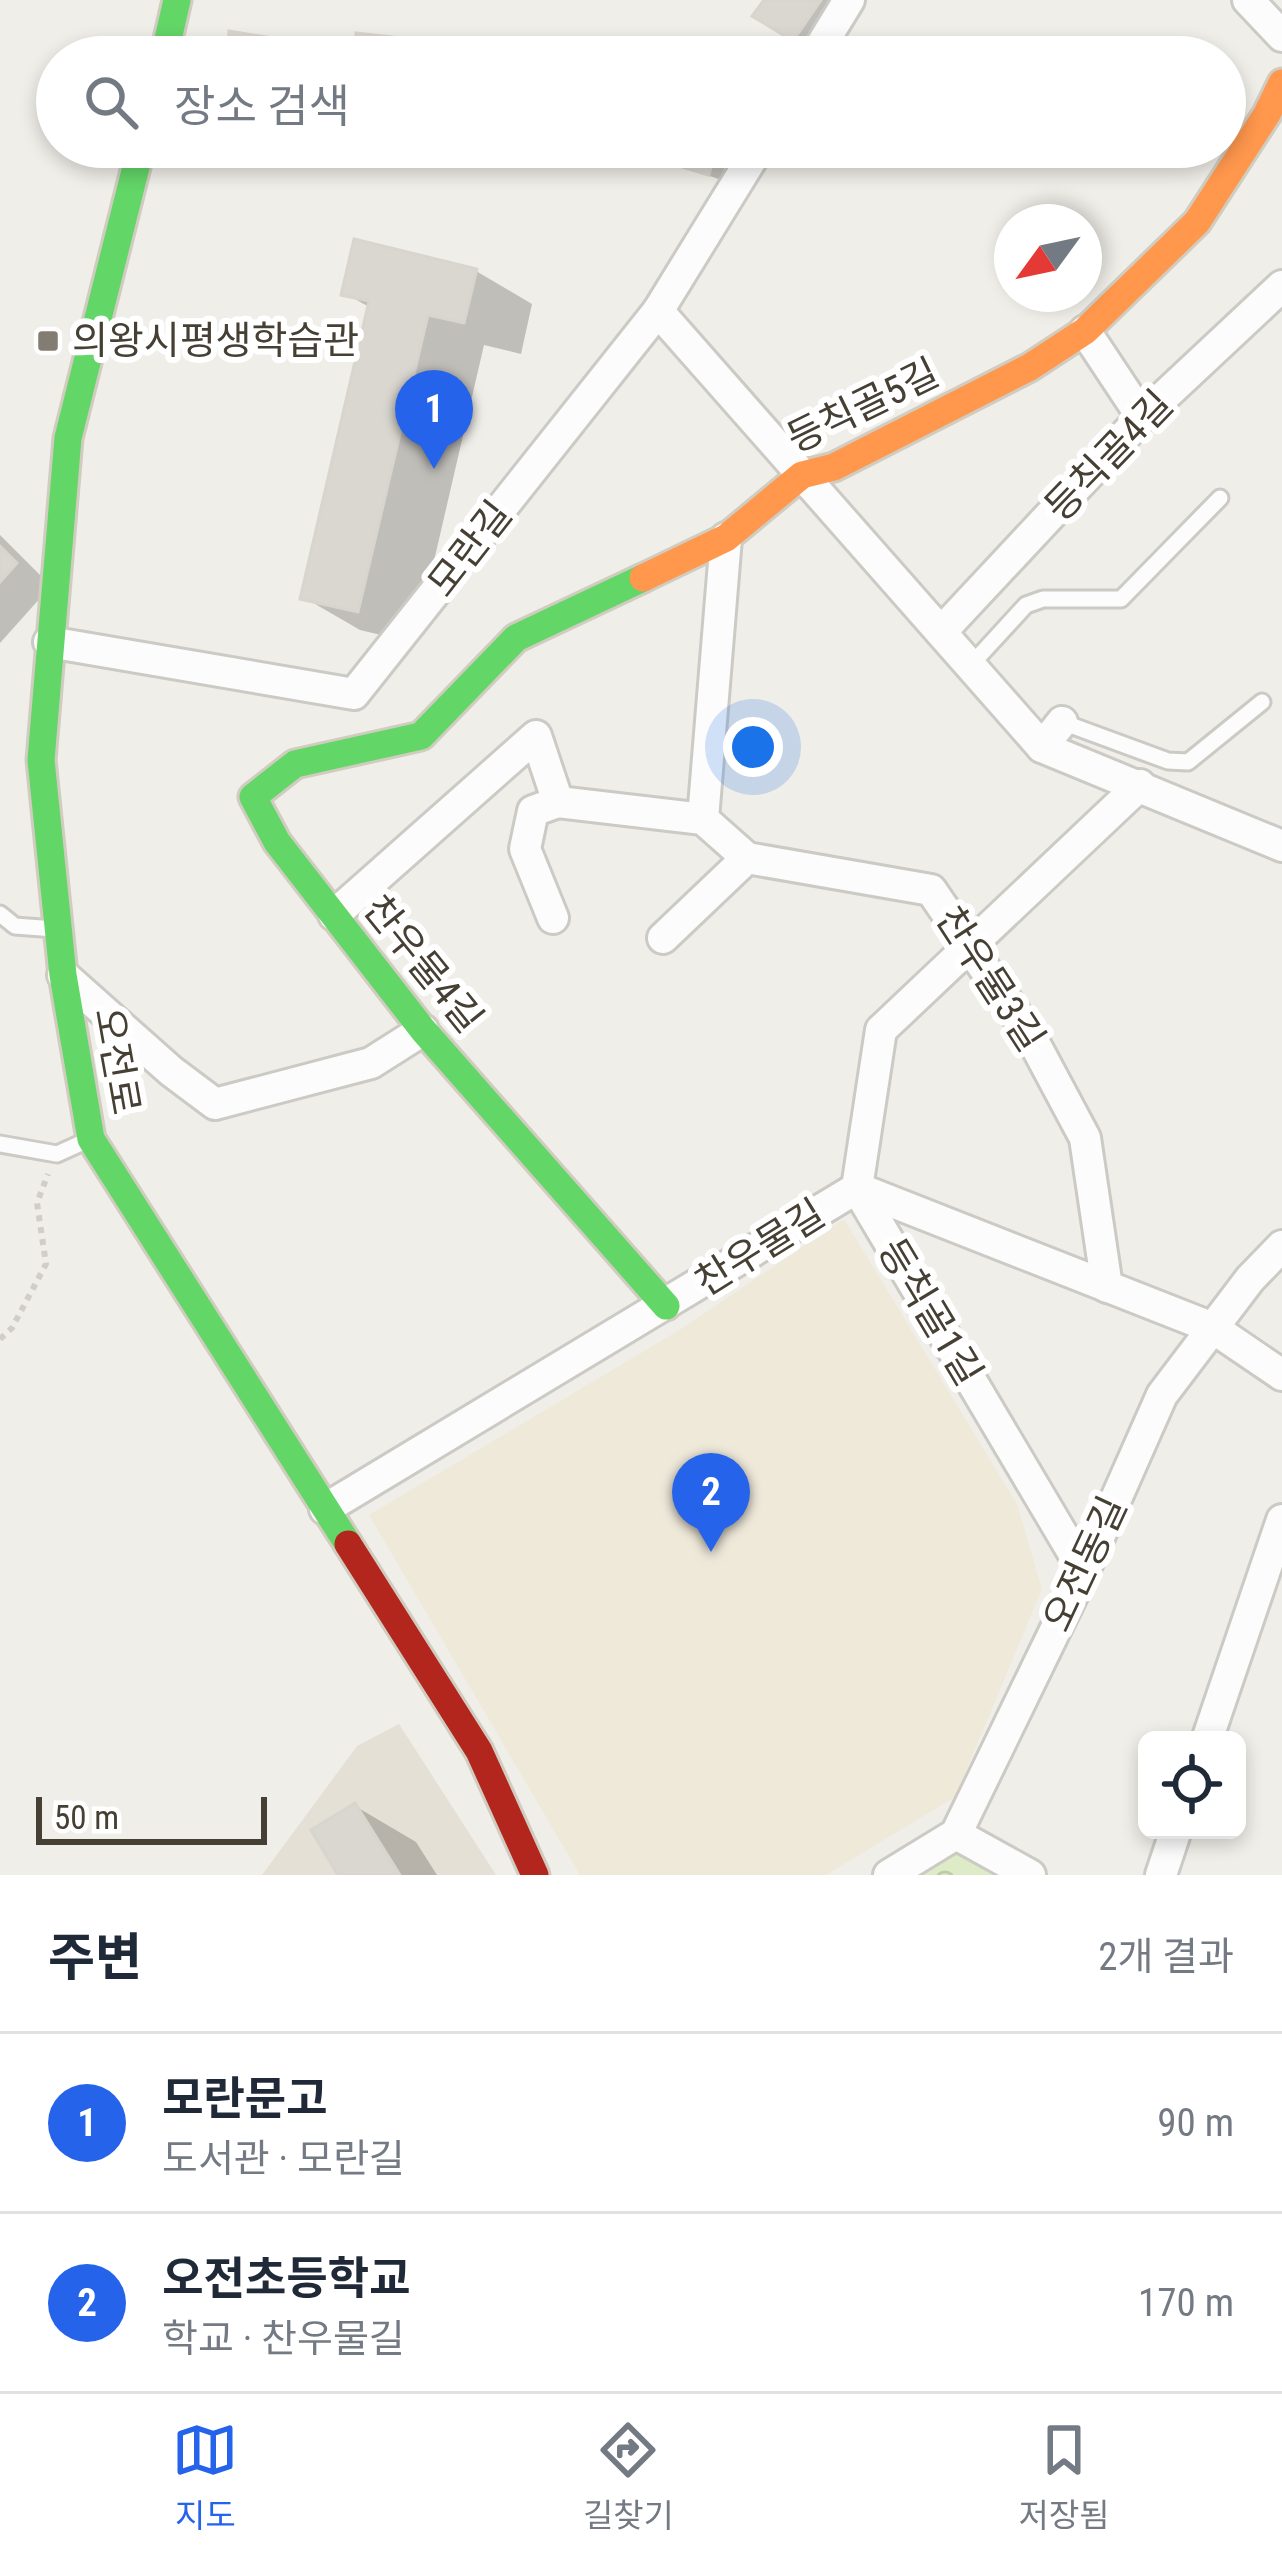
<!DOCTYPE html>
<html lang="ko">
<meta charset="utf-8">
<style>
body{margin:0;font-family:"Roboto Condensed","Noto Sans KR",sans-serif;background:#f6f6f7;color:#1f2937}
.controls{position:absolute;right:36px;bottom:36px;display:grid;overflow:hidden;border-radius:18px;box-shadow:0 6px 18px #0003}
.controls button{width:108px;height:108px;display:grid;place-items:center;padding:0;border:0;border-bottom:3px solid #e0e1e3;background:#fff;color:#1f2937;font:60px sans-serif}
.compass{position:absolute;left:994px;top:204px;width:108px;height:108px;border-radius:50%;background:#fff;box-shadow:0 6px 18px #0003;rotate:237deg}
.scale{position:absolute;left:36px;bottom:30px;width:231px;box-sizing:border-box;padding-left:12px;border:6px solid #463f34;border-top:0;font-size:33px;line-height:42px;white-space:nowrap;color:#463f34;-webkit-text-stroke:9px #fff;paint-order:stroke}
.you{position:absolute;left:753px;top:747px;width:42px;height:42px;margin:-30px;border:9px solid #fff;border-radius:50%;background:#1a73e8;box-shadow:0 0 0 18px #1a73e833}
.badge{display:grid;place-items:center;width:78px;height:78px;border-radius:50%;background:#2563eb;color:#fff;font-size:39px;font-weight:700}
.pin{position:absolute;translate:-50% -99px;filter:drop-shadow(0 3px 6px #0008)}
.pin::after{content:'';position:absolute;top:63px;width:42px;height:36px;background:inherit;clip-path:polygon(0 0,100% 0,50% 100%)}
.list{margin:0;padding:0;list-style:none}
h2{display:flex;justify-content:space-between;align-items:center;height:156px;margin:0;padding:0 48px;font-size:51px}
h2 small{font-size:39px;font-weight:400;color:#747a83}
.list li{display:grid;grid-template-columns:78px 1fr auto;gap:36px;align-items:center;box-sizing:border-box;height:180px;padding:0 48px;border-top:3px solid #e0e1e3}
.list b{display:block;font-size:45px;white-space:nowrap}
.list p{margin:0;font-size:39px;white-space:nowrap;color:#747a83}
.list em{font-size:39px;font-style:normal;color:#747a83}
.icon{flex:none;width:66px;height:66px;fill:none;stroke:currentColor;stroke-width:2;stroke-linecap:round;stroke-linejoin:round}
.map{position:relative;flex:none;width:1282px;height:1875px;overflow:hidden}
.search{position:absolute;background:#fff;box-shadow:0 6px 18px #0003;left:36px;right:36px;top:36px;height:132px;display:flex;align-items:center;gap:30px;box-sizing:border-box;padding:0 42px;border-radius:66px;color:#747a83;font-size:45px}
.sheet{height:516px;background:#fff}
nav{display:flex;justify-content:space-around;align-items:center;box-sizing:border-box;height:168px;border-top:3px solid #e0e1e3;background:#fff;font-size:33px;color:#747a83}
nav a{display:grid;justify-items:center;gap:6px}
nav .on{color:#2563eb}
.map>svg:first-child{display:block}
</style>
<div class="map">
<svg width="1282" height="1875" viewBox="0 0 1282 1875">
<defs>
<pattern id="park-crowns" width="20" height="18" patternUnits="userSpaceOnUse" patternTransform="scale(3)"><rect width="20" height="18" fill="#ddecc7"/><path d="M2 6a3 3 0 1 1 6 0M12 15a3 3 0 1 1 6 0" fill="none" stroke="#bfcbac"/></pattern>
</defs>
<rect width="100%" height="100%" fill="#f0eee8"/>
<polygon fill="#e5e0d5" points="399,1724 496,1875 262,1875 357,1746"/>
<polygon fill="#efe9da" points="844,1219 1017,1504 1042,1589 955,1797 826,1875 580,1875 369,1515 681,1329"/>
<polygon fill="url(#park-crowns)" points="961,1849 1004,1875 920,1875"/>
<g fill="#0003">
<polygon points="768,0 839,0 807,46 757,15"/>
<polygon points="271,41 293,57 230,57"/>
<polygon points="437,45 456,57 357,57"/>
<polygon points="666,147 730,147 721,180 663,159"/>
<polygon points="476,271 532,304 521,354 484,345 415,643 360,630 303,597 371,308 344,293"/>
<polygon points="0,535 51,586 0,643"/>
<polygon points="355,1806 416,1842 437,1875 342,1875"/>
</g>
<g fill="#dad7d1" stroke="#d8d5ce" stroke-width="3">
<polygon points="764,0 821,0 793,41 752,16"/>
<polygon points="229,31 272,38 271,48 282,47 281,57 227,57"/>
<polygon points="356,33 438,42 437,57 354,57"/>
<polygon points="663,147 716,147 709,175 659,160"/>
<polygon points="354,239 477,269 464,323 428,315 358,612 300,599 369,301 341,295"/>
<polygon points="0,546 17,563 0,582"/>
<polygon points="355,1803 400,1875 338,1875 311,1830"/>
</g>
<g fill="none" stroke-linecap="round" stroke-linejoin="round">
<g stroke="#cccac4" stroke-width="21">
<g id="lane">
<polyline points="970,666 1026,605 1043,599 1121,599 1220,498"/>
<polyline points="1062,722 1168,761 1188,762 1262,702"/>
<polyline points="0,914 15,926 55,929"/>
<polyline points="0,1144 57,1154 88,1140"/>
</g>
</g>
<g stroke="#cccac4" stroke-width="36">
<g id="street">
<polyline points="1248,0 1282,36"/>
<polyline points="814,57 849,0"/>
<polyline points="658,311 1042,747 1282,846"/>
<polyline points="1085,331 1142,417"/>
<polyline points="941,632 1142,417 1282,286"/>
<polyline points="49,642 354,694 658,311 759,147"/>
<polyline points="1042,747 1062,722"/>
<polyline points="703,819 726,538"/>
<polyline points="334,915 536,736 558,802 703,819 747,858 931,890 1030,1035 1085,1138 1107,1287"/>
<polyline points="553,918 525,849 533,811 558,802"/>
<polyline points="663,938 747,858"/>
<polyline points="63,975 171,1071 215,1104 371,1063 423,1030"/>
<polyline points="325,1509 857,1188 1213,1328 1282,1375"/>
<polyline points="1084,1571 857,1188 881,1030 1140,785"/>
<polyline points="1207,1740 1282,1520"/>
<polyline points="956,1834 1030,1875"/>
<polyline points="889,1875 956,1834 1084,1571 1162,1395 1250,1279 1282,1246"/>
<polyline points="1161,1875 1176,1830"/>
</g>
</g>
<g stroke="#d1ccc0" stroke-width="33">
<g id="fast">
<polyline points="164,57 177,0"/>
<polyline points="141,147 68,438 41,760 63,975 91,1139 348,1544"/>
<polyline points="643,578 516,638 421,736 295,764 253,797 277,842 423,1030 666,1306"/>
</g>
</g>
<g stroke="#d1ccc0" stroke-width="33">
<polyline id="slow" points="643,578 726,538 802,475 834,467 1030,367 1085,331 1197,222 1267,114 1282,83"/>
</g>
<g stroke="#d1ccc0" stroke-width="33">
<polyline id="jam" points="348,1544 479,1751 535,1875"/>
</g>
<polyline stroke="#d1ceca" stroke-width="6" stroke-dasharray="6 6" stroke-linecap="butt" points="0,1339 12,1328 46,1264 37,1203 48,1174"/>
<use href="#lane" stroke="#fdfcfc" stroke-width="15"/>
<use href="#street" stroke="#fdfcfc" stroke-width="30"/>
<use href="#fast" stroke="#63d668" stroke-width="27"/>
<use href="#slow" stroke="#ff974d" stroke-width="27"/>
<use href="#jam" stroke="#b3261e" stroke-width="27"/>
</g>
<rect fill="#827c73" stroke="#fff" stroke-width="4.5" x="36" y="329" width="24" height="24" rx="6"/>
<g text-anchor="middle" dominant-baseline="central" stroke-width="12" stroke-linejoin="round" paint-order="stroke">
<g font-size="39" fill="#463f34" stroke="#fff" text-anchor="start">
<text x="72" y="341">의왕시평생학습관</text>
</g>
<g font-size="39" fill="#463f34" stroke="#fff">
<text transform="translate(863 406) rotate(-26)">등칙골5길</text>
<text transform="translate(1109 456) rotate(-46)">등칙골4길</text>
<text transform="translate(470 549) rotate(-52)">모란길</text>
<text transform="translate(423 964) rotate(51)">찬우물4길</text>
<text transform="translate(990 979) rotate(57)">찬우물3길</text>
<text transform="translate(117 1061) rotate(80)">오전로</text>
<text transform="translate(760 1248) rotate(-32)">찬우물길</text>
<text transform="translate(930 1312) rotate(59)">등칙골1길</text>
<text transform="translate(1085 1564) rotate(-65)">오전동길</text>
</g>
</g>
</svg>
<div class="controls">
<button><svg class="icon" aria-label="locate" viewBox="0 0 24 24"><circle cx="12" cy="12" r="6"/><path d="M12 2v4M12 18v4M2 12h4M18 12h4"/></svg></button>
</div>
<svg class="compass" viewBox="-18 -18 36 36"><path d="M0-13l5 13h-10z" fill="#e53935"/><path d="M0 13l5-13h-10z" fill="#747a83"/></svg>
<div class="scale">50 m</div>
<div class="you"></div>
<div class="pin badge" style="left:434px;top:469px">1</div>
<div class="pin badge" style="left:711px;top:1552px">2</div>
<div class="search"><svg class="icon" aria-label="search" viewBox="0 0 24 24"><circle cx="10" cy="10" r="6"/><path d="M15 15l6 6"/></svg>장소 검색</div>
</div>
<section class="sheet">
<h2>주변<small>2개 결과</small></h2>
<ul class="list">
<li><span class="badge">1</span><div><b>모란문고</b><p>도서관 · 모란길</p></div><em>90 m</em></li>
<li><span class="badge">2</span><div><b>오전초등학교</b><p>학교 · 찬우물길</p></div><em>170 m</em></li>
</ul>
</section>
<nav>
<a class="on"><svg class="icon" aria-label="map" viewBox="0 0 24 24"><path d="M3 6l6-2 6 2 6-2v14l-6 2-6-2-6 2zM9 4v14M15 6v14"/></svg>지도</a>
<a><svg class="icon" aria-label="directions" viewBox="0 0 24 24"><path d="M12 3l9 9-9 9-9-9zM9 14v-3h6M13 9l2 2-2 2"/></svg>길찾기</a>
<a><svg class="icon" aria-label="saved" viewBox="0 0 24 24"><path d="M7 4h10v16l-5-4-5 4z"/></svg>저장됨</a>
</nav>
